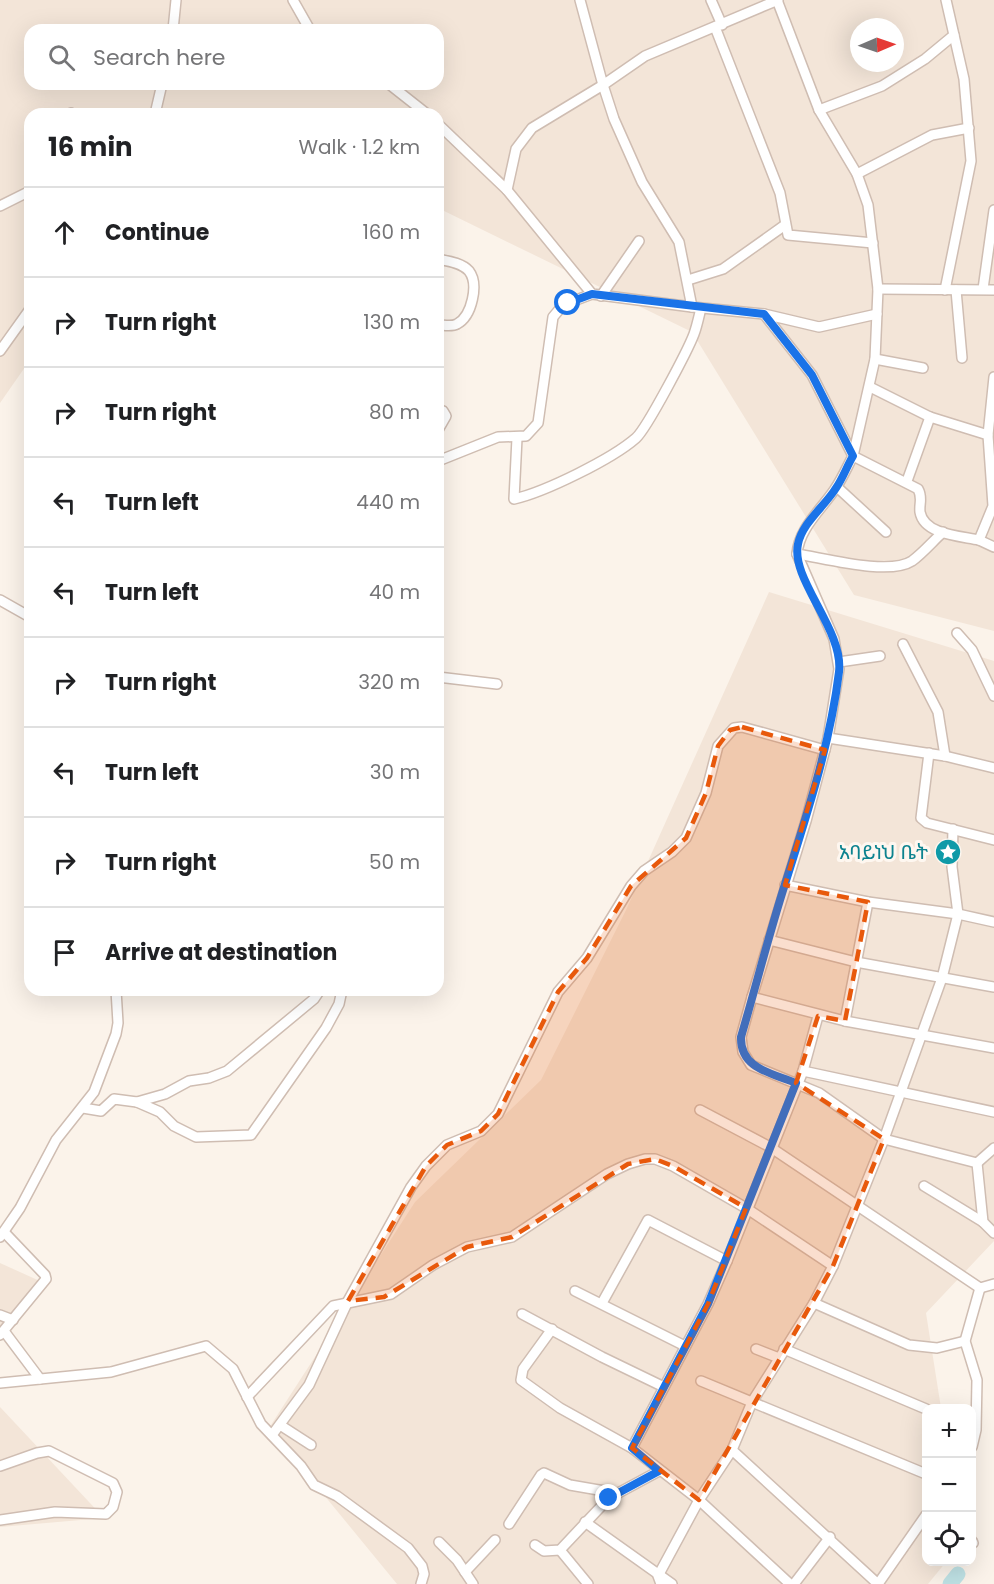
<!DOCTYPE html>
<meta charset="utf-8">
<style>
body{margin:0;font-family:Poppins,"Noto Sans Ethiopic",sans-serif;background:#f2f2f2;color:#202124}
.controls{position:absolute;right:18px;bottom:18px;display:grid;overflow:hidden;border-radius:12px;box-shadow:0 6px 24px #0002}
.controls button{width:54px;height:54px;display:grid;place-items:center;padding:0;border:0;border-bottom:2px solid #e0e0e0;background:#fff;color:#202124;font:30px sans-serif}
.compass{position:absolute;left:850px;top:18px;width:54px;height:54px;border-radius:50%;background:#fff;box-shadow:0 6px 24px #0002;rotate:88deg}
.stop{position:absolute;width:18px;height:18px;margin:-14px;border:4px solid #1a73e8;border-radius:50%;background:#fff}
.stop.end{background:#1a73e8;border-color:#fff;box-shadow:0 2px 6px #0008}
.list{margin:0;padding:0;list-style:none}
h2{display:flex;justify-content:space-between;align-items:center;height:78px;margin:0;padding:0 24px;font-size:26px}
h2 small{font-size:20px;font-weight:400;color:#757577}
.list li{display:grid;grid-template-columns:39px 1fr auto;gap:18px;align-items:center;box-sizing:border-box;height:90px;padding:0 24px;border-top:2px solid #e0e0e0}
.list b{display:block;font-size:22px;white-space:nowrap}
.list em{font-size:20px;font-style:normal;color:#757577}
.icon{flex:none;width:33px;height:33px;fill:none;stroke:currentColor;stroke-width:2;stroke-linecap:round;stroke-linejoin:round}
.map{position:relative;flex:none;width:994px;height:1584px;overflow:hidden}
.search{position:absolute;background:#fff;box-shadow:0 6px 24px #0002;left:24px;top:24px;width:420px;height:66px;display:flex;align-items:center;gap:15px;box-sizing:border-box;padding:0 21px;border-radius:18px;color:#757577;font-size:22px}
.panel{position:absolute;background:#fff;box-shadow:0 6px 24px #0002;left:24px;top:108px;width:420px;height:888px;border-radius:18px}
.map>svg:first-child{display:block}
</style>
<div class="map">
<svg width="994" height="1584" viewBox="0 0 994 1584">
<rect width="100%" height="100%" fill="#fbf3ea"/>
<g fill="#f3e5d8" fill-rule="evenodd">
<path d="M0,0H994V631L854,595L692,332L438,208V114H30V360L0,403ZM859,27H895V63H859ZM30,30H438V84H30Z"/>
<polygon points="769,592 994,661 994,1241 926,1313 941,1408 926,1408 926,1562 946,1562 928,1584 397,1584 269,1428 415,1202 541,1080 627,908"/>
<polygon points="0,1263 42,1282 0,1337"/>
<polygon points="0,1407 104,1518 0,1527"/>
</g>
<g fill="none" stroke-linecap="round" stroke-linejoin="round">
<polyline stroke="#bfe2e5" stroke-width="15" points="950,1584 958,1574"/>
<g stroke="#cfbdb2" stroke-width="12">
<g id="street">
<polyline points="293,0 310,30"/>
<polyline points="580,0 603,85 645,56 778,0"/>
<polyline points="711,0 722,25"/>
<path d="M777,0L819,110L857,174L868,205L878,289L875,359L853,456L918,489C923,498 919,503 920,512C924,535 961,536 979,540"/>
<polyline points="715,27 780,193 788,235 873,243"/>
<polyline points="173,30 176,0"/>
<polyline points="389,84 427,114"/>
<polyline points="819,110 882,86 925,59 954,35"/>
<polyline points="69,114 71,113"/>
<polyline points="155,114 162,84"/>
<polyline points="438,124 507,190 592,294 692,307"/>
<polyline points="857,174 932,135 969,128"/>
<polyline points="507,190 516,149 532,128 603,85 614,119 642,182 679,242 692,307 764,314"/>
<polyline points="0,206 30,191"/>
<path d="M438,259C448,261 462,263 469,271C479,284 472,316 457,324C452,327 444,325 438,325"/>
<polyline points="688,280 723,269 785,225"/>
<polyline points="878,289 994,290"/>
<polyline points="983,289 994,210"/>
<polyline points="945,290 971,161 964,79 946,0"/>
<polyline points="956,290 962,358"/>
<polyline points="601,296 639,241"/>
<path d="M877,314L819,327L764,314L812,375L853,456C847,467 842,479 835,489C821,510 799,528 797,554C824,558 889,576 912,561C923,553 933,541 943,532"/>
<polyline points="0,351 30,309"/>
<polyline points="875,359 923,368"/>
<polyline points="994,377 988,435 993,506 979,540 994,547"/>
<polyline points="870,387 930,417 988,435"/>
<polyline points="438,410 443,411 446,416 438,430"/>
<path d="M517,438L514,499C545,492 612,459 636,438C647,428 688,350 694,334C697,326 699,316 701,308"/>
<polyline points="438,461 498,437 526,436 538,423 553,317 563,305 592,294"/>
<polyline points="907,481 930,417"/>
<polyline points="837,487 886,532"/>
<polyline points="797,554 834,639 839,669 828,738 806,821 752,997 845,1021 994,1048"/>
<polyline points="0,600 30,617"/>
<polyline points="957,633 972,650 994,696"/>
<polyline points="903,644 938,712 945,756"/>
<polyline points="839,662 880,656"/>
<polyline points="438,677 497,684"/>
<polyline points="828,738 945,756 994,768"/>
<polyline points="929,753 921,818 927,823 994,840"/>
<polyline points="785,885 868,902 958,914 994,922"/>
<polyline points="769,940 856,962 994,987"/>
<polyline points="752,997 741,1037 743,1052 751,1065 819,1093 884,1139 977,1163 983,1222 994,1233"/>
<polyline points="845,1021 868,902"/>
<polyline points="803,1071 994,1112"/>
<polyline points="137,1102 160,1112 174,1126 196,1137 251,1135 326,1028 339,1004 342,990"/>
<polyline points="83,1108 101,1111 114,1099 137,1102 165,1094 189,1081 209,1078 227,1071 314,999 320,990"/>
<polyline points="700,1110 770,1147 980,1288 994,1284"/>
<polyline points="977,1163 994,1148"/>
<polyline points="924,1186 983,1222"/>
<polyline points="0,1237 20,1208 56,1140 94,1092 116,1034 118,1023 116,990"/>
<polyline points="575,1291 685,1346"/>
<polyline points="602,1303 648,1220 727,1261"/>
<polyline points="814,1303 909,1345 937,1348 965,1341"/>
<polyline points="522,1314 602,1357 664,1387"/>
<polyline points="0,1315 13,1320"/>
<polyline points="552,1329 523,1369 521,1380 560,1408 632,1448 699,1500 790,1584"/>
<polyline points="4,1331 40,1379"/>
<polyline points="0,1335 46,1279 45,1275 4,1232"/>
<polyline points="756,1349 779,1358"/>
<polyline points="784,1349 926,1409"/>
<polyline points="701,1381 926,1474"/>
<polyline points="0,1383 111,1372 206,1346 233,1369 261,1424 301,1466 314,1485 337,1496 408,1548 422,1566 424,1574 421,1584"/>
<polyline points="247,1397 333,1306 391,1294 433,1265 467,1247 512,1237 607,1174 628,1164 645,1159 655,1159 673,1166 746,1208 833,1266"/>
<polyline points="280,1425 311,1445"/>
<polyline points="272,1435 309,1385 348,1301 411,1187 426,1166 447,1145 481,1131 498,1114 558,992 587,958 631,886 644,871 672,852 686,838 706,793 718,746 734,728 742,727 825,750"/>
<polyline points="972,1447 976,1430 977,1380 965,1341 980,1288"/>
<polyline points="632,1448 708,1304 727,1261 803,1071 818,1016"/>
<polyline points="732,1450 878,1584"/>
<polyline points="0,1466 37,1453 49,1451 113,1483 117,1492 113,1507 106,1514 55,1512 0,1520"/>
<polyline points="585,1522 672,1584"/>
<polyline points="509,1524 541,1475 544,1473 570,1485 616,1493"/>
<polyline points="972,1541 973,1543"/>
<polyline points="439,1542 457,1560 473,1584"/>
<polyline points="535,1545 544,1551 560,1550 609,1498 659,1471"/>
<polyline points="560,1550 588,1584"/>
<polyline points="465,1572 495,1540"/>
<polyline points="661,1584 658,1576 699,1500 732,1450 752,1402 814,1303 833,1266 884,1139 942,978 958,914 952,867 953,829"/>
<polyline points="794,1584 830,1537"/>
<polyline points="878,1584 926,1515"/>
</g>
</g>
<use href="#street" stroke="#fff" stroke-width="9"/>
</g>
<g fill="none" stroke-linecap="round" stroke-linejoin="round">
<path stroke="#1a73e8" stroke-width="8" d="M568,303L592,294L764,314L812,375L853,456C847,466 843,478 836,488C825,506 802,523 798,544C790,579 844,630 839,672C830,745 807,814 785,884C769,934 756,986 741,1037C740,1069 772,1073 796,1083L708,1304L632,1448L659,1471L609,1498"/>
</g>
<path fill="#e8590c" fill-opacity="0.2" stroke="#e8590c" stroke-width="4.5" stroke-dasharray="12 8" stroke-linejoin="round" d="M742,727L825,750L785,885L868,902L845,1021L818,1016L796,1083L884,1139L833,1266L699,1500L632,1448L708,1304L746,1208L673,1166L655,1159L628,1164L512,1237L467,1247L384,1297L348,1301L426,1166L447,1145L481,1131L498,1114L558,992L587,958L631,886L686,838L706,793L718,746L730,730Z"/>
<defs>
<g id="sight-disc" transform="scale(1.35)"><circle r="9.5" fill="#0f9aa8" stroke="#fef7f0"/><path d="M0-6L1.8-2.2L6-1.7L2.9 1.2L3.7 5.4L0 3.3L-3.7 5.4L-2.9 1.2L-6-1.7L-1.8-2.2Z" fill="#fff"/></g>
</defs>
<g fill-rule="evenodd">
<use href="#sight-disc" x="948" y="852"/>
</g>
<g text-anchor="middle" dominant-baseline="central" stroke-width="6" stroke-linejoin="round" paint-order="stroke">
<g font-size="20" fill="#0d838f" stroke="#fef7f0" text-anchor="end">
<text x="928" y="852">አባይነህ ቤት</text>
</g>
</g>
</svg>
<div class="controls">
<button>+</button>
<button>−</button>
<button><svg class="icon" aria-label="locate" viewBox="0 0 24 24"><circle cx="12" cy="12" r="6"/><path d="M12 2v4M12 18v4M2 12h4M18 12h4"/></svg></button>
</div>
<svg class="compass" viewBox="-18 -18 36 36"><path d="M0-13l5 13h-10z" fill="#e53935"/><path d="M0 13l5-13h-10z" fill="#757577"/></svg>
<div class="stop" style="left:568px;top:303px"></div>
<div class="stop end" style="left:609px;top:1498px"></div>
<div class="search"><svg class="icon" aria-label="search" viewBox="0 0 24 24"><circle cx="10" cy="10" r="6"/><path d="M15 15l6 6"/></svg>Search here</div>
<section class="panel">
<h2>16 min<small>Walk · 1.2 km</small></h2>
<ul class="list">
<li><svg class="icon" aria-label="ahead" viewBox="0 0 24 24"><path d="M12 20V5M6 11l6-6 6 6"/></svg><div><b>Continue</b></div><em>160 m</em></li>
<li><svg class="icon" aria-label="right" viewBox="0 0 24 24"><path d="M7 20v-9h11M14 6l5 5-5 5"/></svg><div><b>Turn right</b></div><em>130 m</em></li>
<li><svg class="icon" aria-label="right" viewBox="0 0 24 24"><path d="M7 20v-9h11M14 6l5 5-5 5"/></svg><div><b>Turn right</b></div><em>80 m</em></li>
<li><svg class="icon" aria-label="left" viewBox="0 0 24 24"><path d="M17 20v-9H6M10 6l-5 5 5 5"/></svg><div><b>Turn left</b></div><em>440 m</em></li>
<li><svg class="icon" aria-label="left" viewBox="0 0 24 24"><path d="M17 20v-9H6M10 6l-5 5 5 5"/></svg><div><b>Turn left</b></div><em>40 m</em></li>
<li><svg class="icon" aria-label="right" viewBox="0 0 24 24"><path d="M7 20v-9h11M14 6l5 5-5 5"/></svg><div><b>Turn right</b></div><em>320 m</em></li>
<li><svg class="icon" aria-label="left" viewBox="0 0 24 24"><path d="M17 20v-9H6M10 6l-5 5 5 5"/></svg><div><b>Turn left</b></div><em>30 m</em></li>
<li><svg class="icon" aria-label="right" viewBox="0 0 24 24"><path d="M7 20v-9h11M14 6l5 5-5 5"/></svg><div><b>Turn right</b></div><em>50 m</em></li>
<li><svg class="icon" aria-label="arrive" viewBox="0 0 24 24"><path d="M6 21V4h12l-3 4 3 4H6"/></svg><div><b>Arrive at destination</b></div></li>
</ul>
</section>
</div>
